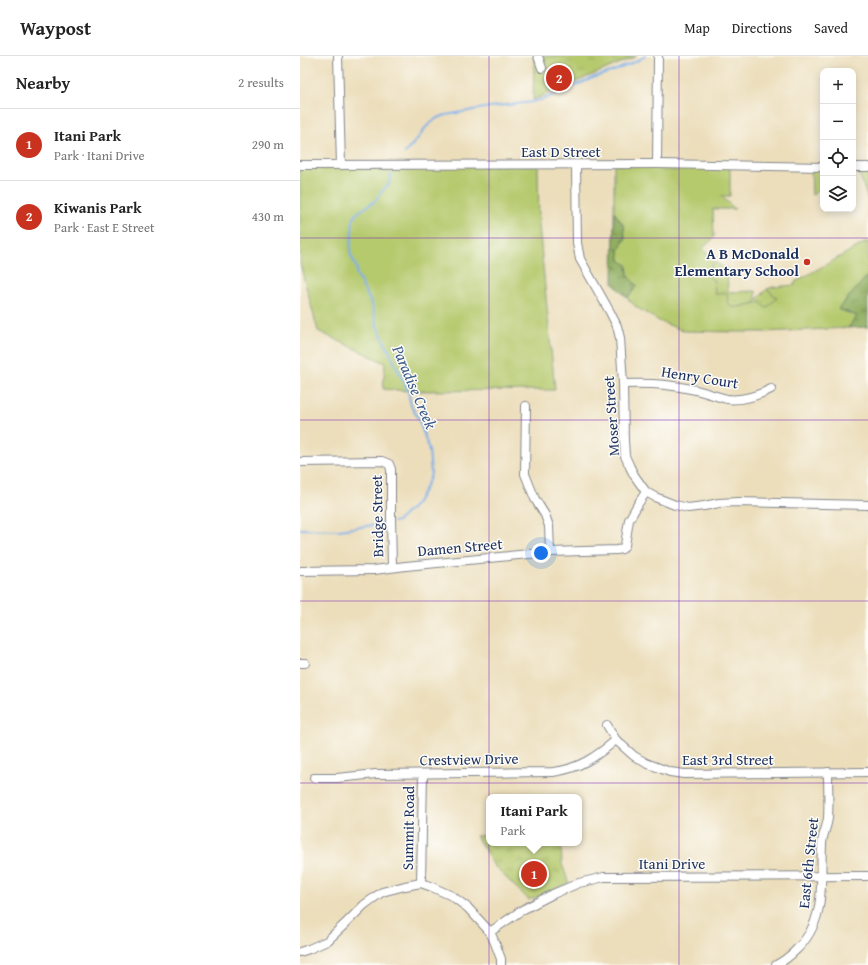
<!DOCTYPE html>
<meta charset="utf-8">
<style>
body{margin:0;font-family:"Gentium Book Plus",serif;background:#f6f6f6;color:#222}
.controls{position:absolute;right:12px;top:12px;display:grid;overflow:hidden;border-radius:8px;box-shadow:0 2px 10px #0003}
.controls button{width:36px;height:36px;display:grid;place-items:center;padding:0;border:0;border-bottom:1px solid #e0e0e0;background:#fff;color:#222;font:20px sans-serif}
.you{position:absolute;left:241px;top:497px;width:14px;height:14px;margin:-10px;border:3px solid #fff;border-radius:50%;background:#1a73e8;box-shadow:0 0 0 6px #1a73e833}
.badge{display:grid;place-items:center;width:26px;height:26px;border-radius:50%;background:#c8321e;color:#fff;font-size:13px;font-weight:700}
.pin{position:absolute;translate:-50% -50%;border:2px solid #fff;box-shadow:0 1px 4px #0006}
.popup{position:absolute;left:186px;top:738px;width:96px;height:52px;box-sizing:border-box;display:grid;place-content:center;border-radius:8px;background:#fff;filter:drop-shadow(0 1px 3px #0005);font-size:13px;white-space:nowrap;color:#767676}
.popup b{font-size:15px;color:#222}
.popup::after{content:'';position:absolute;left:50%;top:100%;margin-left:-8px;border:8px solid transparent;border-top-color:#fff}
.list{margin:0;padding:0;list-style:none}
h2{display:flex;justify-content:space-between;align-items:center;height:52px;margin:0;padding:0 16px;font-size:17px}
h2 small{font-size:13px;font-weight:400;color:#767676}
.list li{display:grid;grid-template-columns:26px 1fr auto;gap:12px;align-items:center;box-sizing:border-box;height:72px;padding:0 16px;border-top:1px solid #e0e0e0}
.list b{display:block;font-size:15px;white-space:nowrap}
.list p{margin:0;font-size:13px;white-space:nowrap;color:#767676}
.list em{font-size:13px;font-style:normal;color:#767676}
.icon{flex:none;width:22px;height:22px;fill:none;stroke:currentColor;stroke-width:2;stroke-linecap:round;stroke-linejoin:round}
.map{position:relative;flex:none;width:568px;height:909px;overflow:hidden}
header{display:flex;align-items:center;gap:24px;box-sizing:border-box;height:56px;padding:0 20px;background:#fff;border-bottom:1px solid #e0e0e0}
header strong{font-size:19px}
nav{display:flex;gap:22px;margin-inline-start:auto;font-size:14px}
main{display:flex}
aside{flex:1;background:#fff}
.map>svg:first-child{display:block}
</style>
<header>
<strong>Waypost</strong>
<nav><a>Map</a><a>Directions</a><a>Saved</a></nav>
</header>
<main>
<aside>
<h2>Nearby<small>2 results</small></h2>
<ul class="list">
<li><span class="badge">1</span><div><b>Itani Park</b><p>Park · Itani Drive</p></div><em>290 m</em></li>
<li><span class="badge">2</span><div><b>Kiwanis Park</b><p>Park · East E Street</p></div><em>430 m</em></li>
</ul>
</aside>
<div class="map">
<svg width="568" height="909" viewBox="0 0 568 909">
<defs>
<pattern id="forest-crowns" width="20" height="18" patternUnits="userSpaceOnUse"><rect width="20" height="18" fill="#90ad60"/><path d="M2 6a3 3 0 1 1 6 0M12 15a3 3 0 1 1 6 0" fill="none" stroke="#758d52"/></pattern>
<pattern id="park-tufts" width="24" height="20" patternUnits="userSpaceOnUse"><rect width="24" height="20" fill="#b5c96d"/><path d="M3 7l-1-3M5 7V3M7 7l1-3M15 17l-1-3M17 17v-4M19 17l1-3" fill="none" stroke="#9bad61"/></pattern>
</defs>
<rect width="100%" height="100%" fill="#fdfcf7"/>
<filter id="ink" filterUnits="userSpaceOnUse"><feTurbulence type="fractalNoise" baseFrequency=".025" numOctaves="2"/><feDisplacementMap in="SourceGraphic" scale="8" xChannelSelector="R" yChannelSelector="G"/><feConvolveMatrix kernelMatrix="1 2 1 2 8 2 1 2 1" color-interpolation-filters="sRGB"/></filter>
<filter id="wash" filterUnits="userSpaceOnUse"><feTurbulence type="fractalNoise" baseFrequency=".012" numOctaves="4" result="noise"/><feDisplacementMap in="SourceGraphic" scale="16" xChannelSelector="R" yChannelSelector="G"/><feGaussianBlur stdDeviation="0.9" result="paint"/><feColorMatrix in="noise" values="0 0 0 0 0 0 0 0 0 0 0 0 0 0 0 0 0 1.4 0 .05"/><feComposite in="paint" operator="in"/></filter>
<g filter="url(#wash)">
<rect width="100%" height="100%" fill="#ecdebb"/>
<g fill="#b5c96d" stroke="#687c66">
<polygon points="0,109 238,109 239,169 255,334 108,335 83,333 85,307 18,275 0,208"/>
<polygon points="314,109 430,110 430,140 421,140 435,153 413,153 414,182 403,192 410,202 415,206 405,217 427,237 438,251 460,246 466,252 477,242 467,233 473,231 495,229 495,226 568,185 568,219 538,253 557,260 548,272 464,276 437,276 384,275 359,265 336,251 327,242 337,230 328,219 327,209 320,204 319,194 325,183 324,170 314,156"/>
<path d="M511,111H523C523,125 525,131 512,139Z"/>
<polygon points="557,111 568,111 568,144"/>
</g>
<g fill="url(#forest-crowns)" stroke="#566e5f">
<polygon points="314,156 324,170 325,183 319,194 320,204 327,209 328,219 337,230 327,242 313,228"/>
<polygon points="568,219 568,271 548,272 557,260 538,253"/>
</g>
<g fill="url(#park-tufts)" stroke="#687c66">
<polygon points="234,0 337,0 233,44"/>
<polygon points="415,206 422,211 427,212 428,236 456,235 456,247 438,251 432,251 428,248 427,237 415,238 414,225 405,217"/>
<polygon points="467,233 477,242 466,252 457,243"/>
<polygon points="189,779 189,787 261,787 262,808 269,827 229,844 194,810 176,780"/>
</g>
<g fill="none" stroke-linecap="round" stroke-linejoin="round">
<g stroke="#7cafe9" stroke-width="2">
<polyline points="105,97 119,81 126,71 137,62 146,59 190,51 232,46 244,43 295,21 314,15 337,5 345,0"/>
<polyline points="91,118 89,128 82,135 75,145 60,155 56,158 53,164 50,197 57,213 56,217 72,249 77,270 108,335 111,350 118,362 122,373 129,394 131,417 129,424 124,434 116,448 98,465 93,466"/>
<polyline points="0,473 39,474 88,467"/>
</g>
</g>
</g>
<g filter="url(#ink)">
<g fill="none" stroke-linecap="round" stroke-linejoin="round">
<g stroke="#84868c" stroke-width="10">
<g id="minor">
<polyline points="38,0 41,109"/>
<polyline points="238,0 242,12"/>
<polyline points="357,108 358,0"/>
<polyline points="0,109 357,108 523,111"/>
<polyline points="276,109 277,187 280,203 310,256 317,270 320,282 323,328 324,384 325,400 330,411 334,419 346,436 355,441 375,449 388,452 404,450 419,447 437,446 568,449"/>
<polyline points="553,111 568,111"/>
<path d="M323,328C346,327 369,328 391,333C403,335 414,340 427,343C442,345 457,340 471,333"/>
<polyline points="226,350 225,418 235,443 245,459 249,470 250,496"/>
<polyline points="0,406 82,405 89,408 91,413 91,461 92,511"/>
<polyline points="0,515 74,514 106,510 250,496 317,494 322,493 325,489 329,464 338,448 346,436"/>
<polyline points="0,607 5,607"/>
<polyline points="307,669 316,684 334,700 346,707 370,716 384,718 568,716"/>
<path d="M14,722H37L76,718L253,716C279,713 297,700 316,684"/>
<polyline points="121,827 123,718"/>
<polyline points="190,876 222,854 253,838 279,827 304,821 568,820"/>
<polyline points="0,896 9,893 27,885 45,868 64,849 82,836 105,830 121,827 132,831 152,840 168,852 190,876 195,887 201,903 201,909"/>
<path d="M476,909C484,905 490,900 496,894C527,865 520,827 522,789C522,780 527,771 528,762C529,747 528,731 528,716"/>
</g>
</g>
<use href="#minor" stroke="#fff" stroke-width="8"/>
</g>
</g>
<path fill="none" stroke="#7b2cbf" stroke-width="1" stroke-opacity="0.55" d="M189,0V909M379,0V909M0,182H568M0,364H568M0,545H568M0,727H568"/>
<circle fill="#c8321e" stroke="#fdfcf7" stroke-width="1.5" cx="507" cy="206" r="4"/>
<g text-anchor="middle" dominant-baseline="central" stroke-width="3" stroke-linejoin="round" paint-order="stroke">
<g font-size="15" fill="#1b2f5e" stroke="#fdfcf7">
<text x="261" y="95">East D Street</text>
<text transform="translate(400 321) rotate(9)">Henry Court</text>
<text transform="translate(311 360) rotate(-94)">Moser Street</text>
<text transform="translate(77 460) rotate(-91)">Bridge Street</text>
<text transform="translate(160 491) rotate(-5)">Damen Street</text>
<text transform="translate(169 703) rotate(-1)">Crestview Drive</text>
<text x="428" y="703">East 3rd Street</text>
<text transform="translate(108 772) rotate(-89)">Summit Road</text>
<text x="372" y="807">Itani Drive</text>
<text transform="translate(508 807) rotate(-84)">East 6th Street</text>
</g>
<g font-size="15" font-weight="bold" fill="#1b2f5e" stroke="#fdfcf7" text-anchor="end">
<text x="499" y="197">A B McDonald<tspan x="499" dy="17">Elementary School</tspan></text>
</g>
<g font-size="16" font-style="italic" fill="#3d5c8f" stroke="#fdfcf7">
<text transform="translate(115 331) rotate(67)">Paradise Creek</text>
</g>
</g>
</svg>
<div class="controls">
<button>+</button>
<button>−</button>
<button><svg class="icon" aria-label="locate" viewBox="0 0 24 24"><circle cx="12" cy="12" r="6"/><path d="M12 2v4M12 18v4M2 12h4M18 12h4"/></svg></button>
<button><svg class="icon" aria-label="layers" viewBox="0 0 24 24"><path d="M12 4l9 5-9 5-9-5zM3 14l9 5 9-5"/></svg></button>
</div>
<div class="you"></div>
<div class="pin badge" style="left:234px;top:818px">1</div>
<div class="popup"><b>Itani Park</b>Park</div>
<div class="pin badge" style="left:259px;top:22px">2</div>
</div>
</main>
